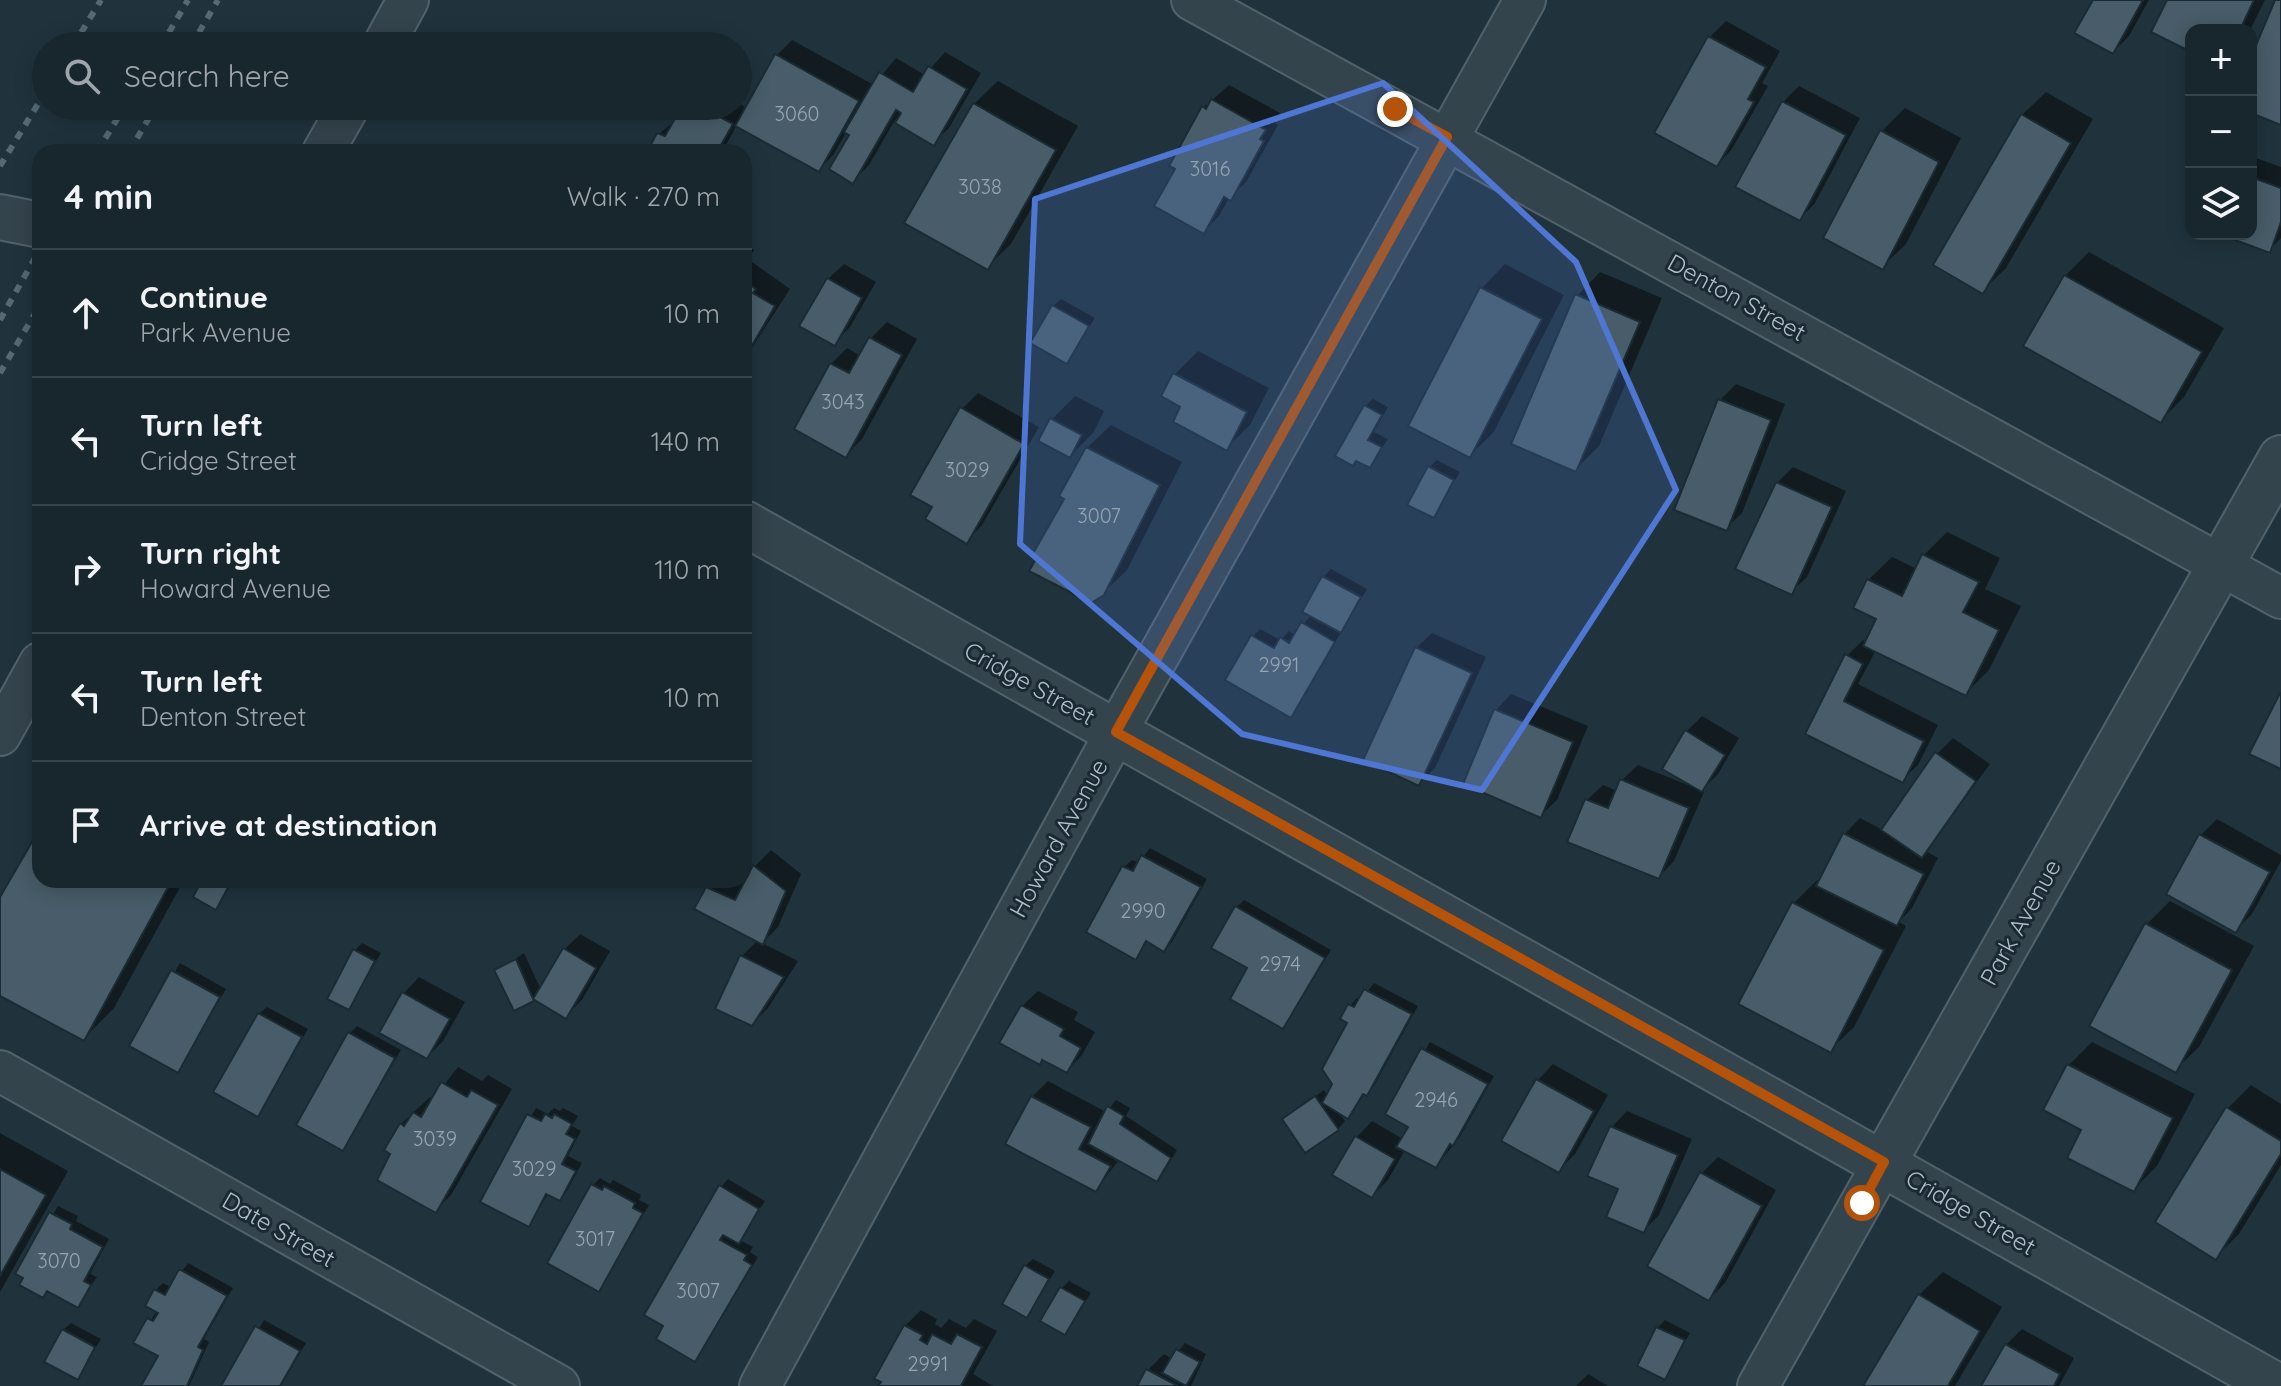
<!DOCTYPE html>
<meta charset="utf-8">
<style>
body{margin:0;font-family:Quicksand,sans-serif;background:#25323a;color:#f1f3f6}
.controls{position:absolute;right:24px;top:24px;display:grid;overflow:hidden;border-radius:16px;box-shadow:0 4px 20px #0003}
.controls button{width:72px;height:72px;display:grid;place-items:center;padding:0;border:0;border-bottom:2px solid #36434a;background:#18262e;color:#f1f3f6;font:40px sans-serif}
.stop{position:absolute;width:24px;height:24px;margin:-18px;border:6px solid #b45309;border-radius:50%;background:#fff}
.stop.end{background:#b45309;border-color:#fff;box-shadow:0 2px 8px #0008}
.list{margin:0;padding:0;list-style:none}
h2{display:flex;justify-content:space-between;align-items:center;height:104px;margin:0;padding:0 32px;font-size:34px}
h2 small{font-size:26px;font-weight:400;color:#9fa5aa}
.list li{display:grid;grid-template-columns:52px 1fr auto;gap:24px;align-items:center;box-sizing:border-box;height:128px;padding:0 32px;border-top:2px solid #36434a}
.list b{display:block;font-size:30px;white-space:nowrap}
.list p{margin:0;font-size:26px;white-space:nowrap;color:#9fa5aa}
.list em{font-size:26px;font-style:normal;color:#9fa5aa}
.icon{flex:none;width:44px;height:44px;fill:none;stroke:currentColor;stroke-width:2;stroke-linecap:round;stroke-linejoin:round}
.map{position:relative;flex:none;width:2281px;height:1386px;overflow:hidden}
.search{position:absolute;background:#18262e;box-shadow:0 4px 20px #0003;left:32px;top:32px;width:720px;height:88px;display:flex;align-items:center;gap:20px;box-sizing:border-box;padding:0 28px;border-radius:44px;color:#9fa5aa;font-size:30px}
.panel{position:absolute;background:#18262e;box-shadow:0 4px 20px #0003;left:32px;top:144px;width:720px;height:744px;border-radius:24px}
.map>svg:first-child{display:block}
</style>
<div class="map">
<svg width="2281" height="1386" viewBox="0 0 2281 1386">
<rect width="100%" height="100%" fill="#20333d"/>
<g fill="#0007">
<polygon points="2095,0 2149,0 2129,36 2113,52"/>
<polygon points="2169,0 2265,0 2250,30 2191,30 2191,50"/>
<polygon points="1726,21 1780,51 1762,83 1768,86 1732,149 1717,165 1710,37"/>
<polygon points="792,40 874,85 896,58 925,75 945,52 981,73 949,128 933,143 895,120 869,165 853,181 852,134 847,131 834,154 819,170 737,125 722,152 649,152 659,134 677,119 684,106 738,106 738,103 747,108 776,56"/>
<polygon points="998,81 1078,126 1011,244 987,267 974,104"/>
<polygon points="1229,85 1280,113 1275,123 1278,125 1246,182 1229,198 1219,216 1203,232 1177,169 1203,108"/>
<polygon points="1799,86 1860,118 1815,203 1800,219 1783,102"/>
<polygon points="2046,92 2093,119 2006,268 1982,291 2022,115"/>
<polygon points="1905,108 1961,138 1906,244 1882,267 1881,132"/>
<polygon points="2253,157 2281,167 2281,238 2269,250 2225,234 2251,234"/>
<polygon points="744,244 754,250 748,259 790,289 744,360"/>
<polygon points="2089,252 2224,328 2184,397 2161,420 2065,276"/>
<polygon points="844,264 876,282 850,327 835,343 828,279"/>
<polygon points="1505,264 1564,295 1493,433 1469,456 1410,426 1482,288"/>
<polygon points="1600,272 1662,298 1599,446 1575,470 1577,296"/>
<polygon points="1061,299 1095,318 1067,362 1053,306"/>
<polygon points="887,322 917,339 862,439 846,455 831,364 847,348 861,356 871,338"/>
<polygon points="1198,351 1269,388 1250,425 1226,448 1175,374"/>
<polygon points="1736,384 1785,404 1742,513 1726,528 1720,400"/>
<polygon points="978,393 1039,427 982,525 967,541 962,409"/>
<polygon points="1075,396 1104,411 1093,433 1070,456 1052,419"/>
<polygon points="1373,399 1388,407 1374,432 1388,439 1370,466 1358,459 1365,406"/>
<polygon points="1111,425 1182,462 1127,570 1102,594 1067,498 1087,448"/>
<polygon points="1437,460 1460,472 1433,516 1429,467"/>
<polygon points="1793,467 1846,491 1807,577 1791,592 1777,483"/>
<polygon points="1947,532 2000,558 1985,589 2021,606 1989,670 1965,694 1876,650 1858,684 1938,725 1918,765 1902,780 1808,733 1847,656 1863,640 1867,642 1879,618 1868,580 1892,557 1917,569 1924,555"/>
<polygon points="1331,569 1367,589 1291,716 1253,636 1260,629 1280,640 1289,631 1295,635 1311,615 1323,577"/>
<polygon points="1432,633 1486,657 1435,768 1419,784 1416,648"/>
<polygon points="1511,694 1588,726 1557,800 1541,815 1496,710"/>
<polygon points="1702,716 1739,738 1718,774 1701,791 1704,792 1674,861 1659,877 1587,800 1603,785 1617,791 1622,780 1638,765 1693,787 1686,732"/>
<polygon points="1953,738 1990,764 1926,851 1938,858 1912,908 1899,922 1906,926 1854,1027 1830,1050 1794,903 1817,880 1821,882 1845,834 1860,818 1883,830 1937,754"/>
<polygon points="2217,819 2281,855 2281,861 2252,914 2236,930 2201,835"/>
<polygon points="40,832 40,880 184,880 114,1008 84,1038 0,993 0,901"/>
<polygon points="1150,848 1207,879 1172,942 1164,949 1148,940 1135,957 1124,867 1132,860 1139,863"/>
<polygon points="771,850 801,874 778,927 762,943 798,961 768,1008 752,1024 718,1008 742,956 758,940 708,888 715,880 746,883 755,866"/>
<polygon points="204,880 234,880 216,908"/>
<polygon points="1244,900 1331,950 1283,1027 1236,908"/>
<polygon points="2170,901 2254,946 2199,1047 2175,1070 2092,1025 2147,924"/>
<polygon points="580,934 610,951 582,1000 566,1016 534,999 515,1008 497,971 524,953 541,990 564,950"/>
<polygon points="362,943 381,953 348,1008 355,950"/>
<polygon points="180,963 226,989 178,1071 132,1046"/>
<polygon points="419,977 465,1002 443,1041 427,1057 404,993"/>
<polygon points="1374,983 1418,1006 1374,1086 1365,1093 1348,1116 1337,1110 1345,1121 1338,1129 1284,1119 1324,1090 1328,1096 1349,1022 1350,1006 1357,998 1361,1000"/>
<polygon points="1038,991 1078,1012 1074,1020 1095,1032 1082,1055 1067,1071 1022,1006"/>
<polygon points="267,1007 308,1029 257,1115 259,1014"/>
<polygon points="357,1026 401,1050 343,1149 350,1033"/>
<polygon points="1430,1042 1494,1076 1460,1137 1436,1166 1405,1150 1388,1180 1372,1196 1357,1137 1372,1121 1403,1139 1410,1126 1387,1114"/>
<polygon points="2092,1042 2195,1094 2157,1166 2134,1189 2069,1065"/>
<polygon points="1553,1064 1608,1095 1575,1154 1559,1170 1538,1080"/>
<polygon points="458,1067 482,1081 488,1075 512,1089 451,1195 435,1211 392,1153 401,1124 430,1097 433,1099"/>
<polygon points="1048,1081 1106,1112 1116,1100 1130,1108 1126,1116 1177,1150 1164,1172 1156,1179 1120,1159 1096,1189 1032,1097"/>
<polygon points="2251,1085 2281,1104 2281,1165 2239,1234 2215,1258 2227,1109"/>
<polygon points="536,1108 548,1114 554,1108 560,1111 563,1108 578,1116 572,1126 581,1131 568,1156 582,1163 567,1191 560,1199 549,1193 528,1225 483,1201"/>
<polygon points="1627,1111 1692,1139 1659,1215 1643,1231 1620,1188 1612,1127"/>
<polygon points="0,1133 68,1171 0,1292"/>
<polygon points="1718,1157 1776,1190 1725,1283 1709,1299 1702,1173"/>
<polygon points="600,1178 610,1184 613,1180 641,1195 639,1200 649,1205 599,1290 593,1185"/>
<polygon points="728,1179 765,1201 740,1240 753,1247 750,1252 758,1257 695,1359 721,1187"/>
<polygon points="58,1206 78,1216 76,1221 109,1239 90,1274 97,1277 78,1305 49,1289 43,1295 18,1273"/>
<polygon points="1033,1259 1055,1271 1027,1316 1025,1266"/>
<polygon points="188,1263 233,1288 204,1339 209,1342 189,1386 143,1386 160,1355 136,1342 157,1311 156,1290 163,1283 171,1287"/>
<polygon points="1943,1272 2002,1307 1955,1386 1865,1386 1919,1295"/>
<polygon points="1069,1281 1091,1293 1064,1333 1062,1288"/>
<polygon points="921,1310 937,1319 935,1324 941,1328 949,1319 966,1328 974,1319 997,1331 973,1374 993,1386 881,1386 905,1326"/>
<polygon points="264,1320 306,1343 281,1386 224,1386"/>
<polygon points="1665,1320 1690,1333 1665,1378 1657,1328"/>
<polygon points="71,1323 101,1339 77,1378 63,1330"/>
<polygon points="2022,1329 2074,1358 2059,1386 1983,1386 2006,1345"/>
<polygon points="1185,1343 1206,1354 1191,1386 1139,1386 1148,1370 1164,1354 1172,1359"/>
<polygon points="1588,1374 1608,1386 1576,1386"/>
</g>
<g fill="#485d69" stroke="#1b2b34" stroke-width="2">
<polygon points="2093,0 2143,0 2113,54 2074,33"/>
<polygon points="2167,0 2254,0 2240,30 2191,30 2191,52 2151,32"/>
<polygon points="2275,0 2281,0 2281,125 2251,113 2251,57"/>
<polygon points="1708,36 1766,67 1748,99 1754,102 1717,167 1654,133"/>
<polygon points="775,54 859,101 819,172 735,126"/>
<polygon points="928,66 967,89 934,146 895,123 901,113 896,110 853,184 829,169 849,135 844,132 879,72 913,92"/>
<polygon points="1211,99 1266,130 1260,139 1264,141 1231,201 1224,197 1204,234 1154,206 1175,169 1169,166 1202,106 1206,109"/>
<polygon points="1782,101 1846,135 1800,221 1735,187"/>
<polygon points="973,103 1056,150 988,270 904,223"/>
<polygon points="682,106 700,106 733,124 717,152 647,152 657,133 665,136"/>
<polygon points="2021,114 2071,143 1983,294 1933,265"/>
<polygon points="1880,130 1939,162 1883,270 1823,238"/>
<polygon points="2251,177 2281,188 2281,222 2270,253 2219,234 2251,234"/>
<polygon points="2064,275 2202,352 2161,423 2023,346"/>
<polygon points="827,278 862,298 835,346 799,326"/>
<polygon points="744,281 756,289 753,293 775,306 746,356"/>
<polygon points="1480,287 1542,319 1470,458 1408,426"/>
<polygon points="1575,294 1640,322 1576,472 1511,444"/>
<polygon points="1052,305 1089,326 1067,364 1030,343"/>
<polygon points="869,337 902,355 846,458 794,429 830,363 849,373"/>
<polygon points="1173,373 1247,412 1227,451 1173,422 1180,407 1161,396"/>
<polygon points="1718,399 1771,420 1727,531 1674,510"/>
<polygon points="1364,405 1382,415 1368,440 1382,447 1370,468 1356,461 1353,466 1335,456"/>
<polygon points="960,407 1024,444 967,544 925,519 932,507 910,495"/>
<polygon points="1050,418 1082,435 1070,458 1038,441"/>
<polygon points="1086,447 1160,485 1104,595 1091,603 1029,571 1036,559 1031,557 1064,499 1059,496"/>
<polygon points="1428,466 1454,480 1434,518 1407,505"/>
<polygon points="1776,482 1832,507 1792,595 1735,569"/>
<polygon points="1922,554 1979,582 1963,612 1999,630 1966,696 1863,646 1876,619 1853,608 1867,579 1902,596"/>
<polygon points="1322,576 1361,597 1341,633 1302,612"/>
<polygon points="1301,622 1335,642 1291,718 1225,680 1251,635 1274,648 1280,637 1289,643"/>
<polygon points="1415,647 1472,673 1419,786 1363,760"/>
<polygon points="1845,654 1863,664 1844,701 1924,741 1903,783 1805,734"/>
<polygon points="2280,693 2281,693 2281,769 2249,754"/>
<polygon points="1494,709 1573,742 1541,818 1463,784"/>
<polygon points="1685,730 1725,755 1702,792 1662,769"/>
<polygon points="1935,752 1976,781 1922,858 1881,830"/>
<polygon points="1620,779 1689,808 1659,879 1567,842 1585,799 1608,808"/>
<polygon points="40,828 40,880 172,880 84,1041 0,996 0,897"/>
<polygon points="1843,833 1924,874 1897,926 1816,886"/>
<polygon points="2199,834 2270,872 2236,933 2166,894"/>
<polygon points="1141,855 1201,887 1164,952 1146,941 1136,960 1086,932 1122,866 1133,871"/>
<polygon points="753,865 786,891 763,945 694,909 706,887 735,900"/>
<polygon points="202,880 232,880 216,910 193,897"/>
<polygon points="1792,902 1884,950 1831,1053 1738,1004"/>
<polygon points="1235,906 1325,958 1283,1029 1230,999 1247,968 1211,948"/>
<polygon points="2145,923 2232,970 2176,1073 2089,1026"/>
<polygon points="563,948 596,968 566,1019 533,999"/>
<polygon points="353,949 375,961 349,1010 327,999"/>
<polygon points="740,955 784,977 752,1026 715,1009"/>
<polygon points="516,959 534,1001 514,1011 494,970"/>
<polygon points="171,970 220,997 178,1073 129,1046"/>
<polygon points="1364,989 1412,1014 1367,1096 1363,1094 1348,1119 1322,1103 1332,1084 1322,1069 1347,1023 1340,1019 1348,1004 1354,1007"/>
<polygon points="402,992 450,1019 427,1059 379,1033"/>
<polygon points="1021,1005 1064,1029 1060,1036 1081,1048 1067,1073 1042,1060 1040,1065 999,1043"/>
<polygon points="258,1013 302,1037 258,1117 213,1092"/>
<polygon points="348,1032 395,1058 343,1151 296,1125"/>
<polygon points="1421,1048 1488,1084 1453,1146 1450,1144 1436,1168 1396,1147 1408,1127 1385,1114"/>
<polygon points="2067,1064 2173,1118 2134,1192 2067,1158 2081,1130 2043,1110"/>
<polygon points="1536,1079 1594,1111 1559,1173 1501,1141"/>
<polygon points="441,1082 467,1097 471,1090 498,1105 436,1213 377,1180 390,1154 384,1150 400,1123 404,1126 413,1112 421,1117"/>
<polygon points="1031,1096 1091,1127 1079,1149 1111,1166 1096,1192 1005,1144"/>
<polygon points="1315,1096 1339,1130 1305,1153 1282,1119"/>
<polygon points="1107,1106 1124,1116 1120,1124 1171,1158 1157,1182 1088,1144"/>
<polygon points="2226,1107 2281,1141 2281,1154 2216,1260 2155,1222"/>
<polygon points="527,1114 541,1121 545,1114 552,1118 554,1114 572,1124 566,1134 575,1139 562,1164 576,1171 560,1201 546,1194 529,1227 480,1202"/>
<polygon points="1610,1126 1678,1155 1644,1233 1606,1217 1618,1189 1587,1176"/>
<polygon points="1355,1136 1395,1159 1372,1198 1332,1175"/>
<polygon points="0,1169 46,1195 0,1276"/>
<polygon points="1700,1172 1762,1206 1709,1301 1647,1266"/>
<polygon points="591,1184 602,1190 604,1186 635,1203 633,1208 643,1213 599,1292 547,1263"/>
<polygon points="719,1185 759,1209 739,1244 723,1235 720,1240 747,1255 744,1260 752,1265 695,1362 656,1339 663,1326 644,1315"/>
<polygon points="49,1212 72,1224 70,1229 103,1247 84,1281 91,1285 78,1308 47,1291 43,1298 19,1285 23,1278 15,1274"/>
<polygon points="1024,1265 1049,1279 1027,1318 1002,1304"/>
<polygon points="179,1269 227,1296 198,1347 203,1350 187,1386 141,1386 158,1356 133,1343 147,1318 153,1321 158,1313 145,1306 154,1289 165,1295"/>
<polygon points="1060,1287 1085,1301 1065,1335 1040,1321"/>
<polygon points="1918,1294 1980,1331 1948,1386 1863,1386"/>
<polygon points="904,1325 923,1335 920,1340 927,1344 932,1334 951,1344 957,1334 982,1347 961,1386 878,1386 881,1382 874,1379"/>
<polygon points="255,1326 300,1351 280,1386 221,1386"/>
<polygon points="1656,1327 1685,1340 1665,1380 1637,1366"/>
<polygon points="62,1329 95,1347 78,1380 44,1362"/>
<polygon points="2005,1344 2060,1374 2054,1386 1981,1386"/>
<polygon points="1176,1349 1200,1362 1186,1386 1162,1373"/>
<polygon points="1146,1369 1178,1386 1137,1386"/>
</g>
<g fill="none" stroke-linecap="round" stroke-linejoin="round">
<g stroke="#52626b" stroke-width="44">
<g id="minor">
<polyline points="1192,0 2281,598"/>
<polyline points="383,46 408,0"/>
<polyline points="323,152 349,106"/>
<polyline points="0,735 40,663"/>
<polyline points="0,1071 559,1386"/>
<polyline points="760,1386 1116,732 1525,0"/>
<polyline points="1758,1386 1884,1162"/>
</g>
</g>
<g stroke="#52626b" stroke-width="48">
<g id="tertiary">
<polyline points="0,217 40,225"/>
<polyline points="744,523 2277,1386"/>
<polyline points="1884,1162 2281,458"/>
</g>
</g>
<use href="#minor" stroke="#34444d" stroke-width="40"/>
<use href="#tertiary" stroke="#34444d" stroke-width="44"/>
<g stroke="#566974" stroke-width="6" stroke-dasharray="8 8" stroke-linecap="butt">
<polyline points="73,46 101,0"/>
<polyline points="161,46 188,0"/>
<polyline points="191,46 218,0"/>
<polyline points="97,152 125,106"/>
<polyline points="129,152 156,106"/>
<polyline points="0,166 46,91"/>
<polyline points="0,320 40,249"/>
<polyline points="0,373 40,305"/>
</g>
</g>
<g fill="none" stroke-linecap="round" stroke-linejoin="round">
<polyline stroke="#b45309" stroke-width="10" points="1395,109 1447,137 1116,732 1884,1162 1862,1203"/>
</g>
<path fill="#5076d3" fill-opacity="0.2" stroke="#5076d3" stroke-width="6" stroke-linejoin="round" d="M1383,83L1576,262L1676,490L1482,790L1242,734L1020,544L1035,199Z"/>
<g text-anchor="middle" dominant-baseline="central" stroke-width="6" stroke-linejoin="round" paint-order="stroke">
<g font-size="20" fill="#95a6b1">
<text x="797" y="113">3060</text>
<text x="1210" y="168">3016</text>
<text x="980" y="186">3038</text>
<text x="843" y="401">3043</text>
<text x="967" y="469">3029</text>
<text x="1099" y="515">3007</text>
<text x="1279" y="664">2991</text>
<text x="1143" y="910">2990</text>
<text x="1280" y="963">2974</text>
<text x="1436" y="1099">2946</text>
<text x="435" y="1138">3039</text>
<text x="534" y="1168">3029</text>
<text x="595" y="1238">3017</text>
<text x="59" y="1260">3070</text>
<text x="698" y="1290">3007</text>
<text x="928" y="1363">2991</text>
</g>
<g font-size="24" fill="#afbfc9" stroke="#1a2932">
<text transform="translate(1737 297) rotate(29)">Denton Street</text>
<text transform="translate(1030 683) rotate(29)">Cridge Street</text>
<text transform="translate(1058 838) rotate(-61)">Howard Avenue</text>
<text transform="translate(2020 922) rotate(-61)">Park Avenue</text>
<text transform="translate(1971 1212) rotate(30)">Cridge Street</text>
<text transform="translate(279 1229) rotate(30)">Date Street</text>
</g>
</g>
</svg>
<div class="controls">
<button>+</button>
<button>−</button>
<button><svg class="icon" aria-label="layers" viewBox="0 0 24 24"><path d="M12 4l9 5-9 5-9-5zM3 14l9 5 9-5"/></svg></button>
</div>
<div class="stop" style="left:1862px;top:1203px"></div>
<div class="stop end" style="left:1395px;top:109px"></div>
<div class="search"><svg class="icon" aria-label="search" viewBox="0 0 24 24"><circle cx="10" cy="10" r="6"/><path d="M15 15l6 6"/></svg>Search here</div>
<section class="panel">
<h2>4 min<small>Walk · 270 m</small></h2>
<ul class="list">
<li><svg class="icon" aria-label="ahead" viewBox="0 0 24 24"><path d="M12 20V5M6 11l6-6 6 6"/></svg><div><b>Continue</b><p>Park Avenue</p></div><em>10 m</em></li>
<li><svg class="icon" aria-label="left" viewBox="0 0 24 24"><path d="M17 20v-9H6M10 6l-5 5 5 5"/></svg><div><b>Turn left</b><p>Cridge Street</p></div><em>140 m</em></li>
<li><svg class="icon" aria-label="right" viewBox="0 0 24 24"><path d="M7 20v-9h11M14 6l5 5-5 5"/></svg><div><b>Turn right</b><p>Howard Avenue</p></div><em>110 m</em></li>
<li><svg class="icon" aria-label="left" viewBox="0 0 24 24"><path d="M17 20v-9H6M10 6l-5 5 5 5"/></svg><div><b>Turn left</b><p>Denton Street</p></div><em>10 m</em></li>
<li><svg class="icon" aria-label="arrive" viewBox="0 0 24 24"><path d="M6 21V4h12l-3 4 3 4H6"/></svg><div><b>Arrive at destination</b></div></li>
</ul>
</section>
</div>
